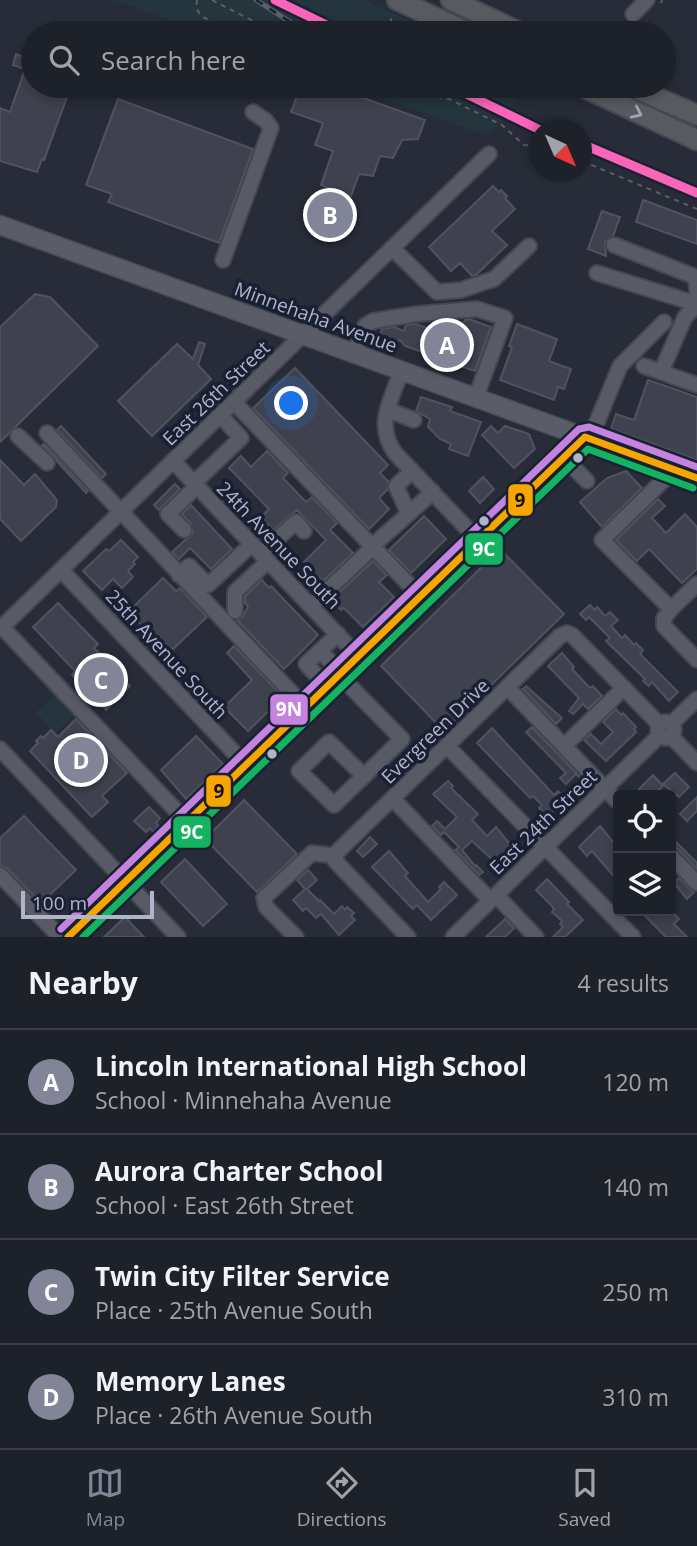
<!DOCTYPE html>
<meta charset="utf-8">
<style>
body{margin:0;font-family:"Open Sans",sans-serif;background:#252932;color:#f1f3f6}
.controls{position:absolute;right:21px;bottom:21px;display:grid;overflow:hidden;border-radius:7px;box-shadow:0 4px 10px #0003}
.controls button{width:63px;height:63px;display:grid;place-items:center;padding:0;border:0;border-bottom:2px solid #3b3e47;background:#1d212a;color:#f1f3f6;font:35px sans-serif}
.compass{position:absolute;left:529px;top:119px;width:63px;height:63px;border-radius:50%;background:#1d212a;box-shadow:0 4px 10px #0003;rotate:136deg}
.scale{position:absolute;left:21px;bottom:18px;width:133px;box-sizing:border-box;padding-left:7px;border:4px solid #b1b5ca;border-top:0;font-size:19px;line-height:24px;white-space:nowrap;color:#b1b5ca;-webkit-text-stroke:5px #1a2033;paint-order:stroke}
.you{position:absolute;left:292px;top:404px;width:24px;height:24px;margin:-18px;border:5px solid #fff;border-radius:50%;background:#1a73e8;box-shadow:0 0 0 10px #1a73e833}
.badge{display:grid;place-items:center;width:46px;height:46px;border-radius:50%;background:#818597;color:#fff;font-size:23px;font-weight:700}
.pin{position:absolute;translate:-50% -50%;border:4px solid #fff;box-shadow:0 2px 7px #0006}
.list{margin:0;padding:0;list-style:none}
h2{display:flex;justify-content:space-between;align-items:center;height:91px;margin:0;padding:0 28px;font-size:30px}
h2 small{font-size:23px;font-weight:400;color:#a0a3a8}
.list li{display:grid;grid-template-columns:46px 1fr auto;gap:21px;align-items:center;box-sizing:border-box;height:105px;padding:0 28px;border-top:2px solid #3b3e47}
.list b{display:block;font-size:26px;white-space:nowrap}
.list p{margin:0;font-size:23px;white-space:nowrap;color:#a0a3a8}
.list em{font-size:23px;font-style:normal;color:#a0a3a8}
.icon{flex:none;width:38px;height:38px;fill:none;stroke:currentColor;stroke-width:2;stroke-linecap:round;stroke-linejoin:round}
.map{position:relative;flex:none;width:697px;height:937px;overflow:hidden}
.search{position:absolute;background:#1d212a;box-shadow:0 4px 10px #0003;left:21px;right:21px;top:21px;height:77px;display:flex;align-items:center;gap:18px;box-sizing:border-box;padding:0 24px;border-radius:38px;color:#a0a3a8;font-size:26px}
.sheet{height:511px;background:#1d212a}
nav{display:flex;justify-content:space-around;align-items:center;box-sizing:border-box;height:98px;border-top:2px solid #3b3e47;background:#1d212a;font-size:19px;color:#a0a3a8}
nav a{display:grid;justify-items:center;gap:4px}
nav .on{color:#818597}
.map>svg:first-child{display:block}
</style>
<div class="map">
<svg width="697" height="937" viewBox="0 0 697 937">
<rect width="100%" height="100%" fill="#272c38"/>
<g fill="#24353e">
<polygon points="113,0 365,0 435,33 207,33"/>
<polygon points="351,86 520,86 521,90 505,118 487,136"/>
<polygon points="58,691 78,712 55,733 36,712"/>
</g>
<g fill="#3f424e" stroke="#4f5360" stroke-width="2">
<polygon points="16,54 33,61 33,86 71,86 44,160 42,159 37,172 0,161 0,108 10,112 25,69 13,65"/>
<polygon points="301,86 330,86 425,120 418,139 402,140 393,158 380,156 373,176 359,174 351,196 321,185 333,151 315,145 323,123 291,112"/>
<polygon points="118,99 253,149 219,243 108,202 112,194 86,185"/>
<polygon points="493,186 499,192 501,190 507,196 505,198 515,209 492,231 507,245 476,275 472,276 460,263 451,271 429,247"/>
<polygon points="643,200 697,220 697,244 636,222"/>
<polygon points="602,211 620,217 613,236 605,242 606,256 588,249"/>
<polygon points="35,294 50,297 98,346 0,442 0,327"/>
<polygon points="469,319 491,327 475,371 454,364 450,360 444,360 405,346 400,340 395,342 380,336 382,329 394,327 404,331 406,325 416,324 437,332 440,322 461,328 465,320"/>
<polygon points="517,324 557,339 549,361 571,369 564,389 558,387 554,400 500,380 512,347 509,346"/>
<polygon points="199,342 205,344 198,365 211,379 152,436 118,401 177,344 193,359"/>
<polygon points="295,368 388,465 380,473 388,481 387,490 379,498 389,509 369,529 253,408"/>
<polygon points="648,380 697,397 697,460 611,429 616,414 634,420"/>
<polygon points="421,397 452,407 450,411 481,422 468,456 449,449 451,444 440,439 428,427 430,419 416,411"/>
<polygon points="61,426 106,474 102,478 57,430"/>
<polygon points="491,426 498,433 505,426 529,434 535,449 514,468 482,435"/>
<polygon points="44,444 88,491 86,493 42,445"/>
<polygon points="267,451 288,473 283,478 306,502 312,497 337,523 330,530 353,553 323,581 304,562 326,540 297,510 273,530 261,517 269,509 229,468 241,456 251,467"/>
<polygon points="0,460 24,485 35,474 57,500 56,507 21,541 0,519"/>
<polygon points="626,471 642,488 602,527 580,502 607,478"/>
<polygon points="483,477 494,489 480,503 469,491"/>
<polygon points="175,484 180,489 159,510 154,505"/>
<polygon points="658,499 665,506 652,518 666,533 685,514 697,527 697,569 682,583 649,549 637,561 616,540"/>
<polygon points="191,505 232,549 211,569 190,548 179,559 172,552 193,533 191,524 182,514"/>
<polygon points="424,516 446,539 411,573 389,550"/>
<polygon points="121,540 138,557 133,562 135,564 128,571 133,577 122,588 113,579 102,590 83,571 106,549 109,551"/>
<polygon points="500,549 564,614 444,731 381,666"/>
<polygon points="373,561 387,575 379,582 394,597 363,627 348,612 343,608 341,610 331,600"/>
<polygon points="163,578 176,591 180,588 207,617 172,650 157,635 154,638 128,612"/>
<polygon points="262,580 269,588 271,586 318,635 284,669 237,620 243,616 248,607 245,603 245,596"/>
<polygon points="58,603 98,644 94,648 104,658 108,654 123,671 119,674 130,686 106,710 72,675 75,671 33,627"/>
<polygon points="590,605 595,610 597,607 605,616 610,612 618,620 611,626 622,638 625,635 634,645 636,643 643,650 640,654 678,692 669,701 652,682 649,686 643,681 645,679 606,641 610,638 589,617 586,620 580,614"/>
<polygon points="234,646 283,697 248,731 224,707 252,680 227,653"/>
<polygon points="562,653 574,667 572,669 590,688 593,686 602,696 588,709 583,704 573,714 569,711 579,698 548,666"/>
<polygon points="526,686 562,718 556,724 523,689"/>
<polygon points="616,709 621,715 623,713 636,727 634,729 636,732 606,761 584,740 591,734 601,744 613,732 603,722"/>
<polygon points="76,719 127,773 102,796 108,802 92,817 30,751 38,743 36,741 41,736 43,738 51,730 58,737"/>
<polygon points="532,727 583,780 582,780 576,774 566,784 560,778 566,773 526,732"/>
<polygon points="492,728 554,795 558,791 564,798 551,813 549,811 546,814 544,813 539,808 542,805 533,796 530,798 477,743"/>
<polygon points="196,736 223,764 186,799 161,770"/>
<polygon points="675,773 689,787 679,797 663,784"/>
<polygon points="653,775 663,786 653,795 645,795 639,789"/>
<polygon points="448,781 453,786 451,788 478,814 472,820 487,836 496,827 513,848 500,861 496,857 493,860 472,841 462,850 475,866 476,865 483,872 479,875 455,850 459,847 444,832 441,835 432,826 437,821 445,829 457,817 433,794"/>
<polygon points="697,797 697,811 687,821 680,814"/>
<polygon points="244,800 297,854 257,892 205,839"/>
<polygon points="149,807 160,818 156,823 159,826 153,832 150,828 146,832 134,821"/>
<polygon points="24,816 76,870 41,903 7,868 0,865 0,838"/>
<polygon points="600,826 618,848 613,857 618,865 618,881 592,851 587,856 579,847"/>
<polygon points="370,837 377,844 363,857 357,851"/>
<polygon points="671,837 697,863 697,869 678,849 671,847"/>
<polygon points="389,851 408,873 405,876 428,902 441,889 439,887 444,882 457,895 431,920 417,905 413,909 372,867"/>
<polygon points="185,859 227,904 203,926 161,882"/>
<polygon points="308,870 317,880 307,889 319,901 320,900 334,914 342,906 345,910 347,907 354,913 351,916 355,920 339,935 321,914 316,918 306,908 303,911 293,900 305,889 297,880"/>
<polygon points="679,878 694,892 687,899 674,883"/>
<polygon points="547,879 569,902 567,904 583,920 565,937 553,937 563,927 560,924 562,921 552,912 554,909 551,905 536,890"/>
<polygon points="640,911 655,911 661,916 666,911 671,911 679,919 674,924 687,937 666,937"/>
<polygon points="125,917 144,937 104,937"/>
<polygon points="505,919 514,928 505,937 486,937"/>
</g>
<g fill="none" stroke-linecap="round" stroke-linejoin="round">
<g stroke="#444751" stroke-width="18">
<g id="minor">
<polyline points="633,14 647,0"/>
<polyline points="614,245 696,277 697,292"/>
<polyline points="392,248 437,292 461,290 494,279 529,246"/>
<polyline points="223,260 271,128 266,121 253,112"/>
<polyline points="597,273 697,304"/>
<polyline points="354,353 365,326 373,321 417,314 477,309 505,318 476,397"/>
<polyline points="644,366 697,385"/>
<path d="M402,370C391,400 374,426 396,454L477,539"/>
<polyline points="661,372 685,317 697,305"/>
<polyline points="234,402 419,595"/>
<polyline points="388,410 414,420"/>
<polyline points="47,433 304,706"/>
<polyline points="18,436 47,463"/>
<polyline points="590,439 620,366 664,322"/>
<polyline points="563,457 587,481"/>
<polyline points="173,461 357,655"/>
<polyline points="674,470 602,540 671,609 697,584"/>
<polyline points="194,483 241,438 220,415"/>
<polyline points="408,512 396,486 412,471"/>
<polyline points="184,530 168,514 197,486"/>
<polyline points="379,540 433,492"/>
<polyline points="261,553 296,522 304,531"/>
<polyline points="61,570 245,764"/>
<polyline points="179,575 189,566 208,585 252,544"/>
<polyline points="311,606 373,547"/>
<polyline points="671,609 664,618 664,626 697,660"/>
<polyline points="235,611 235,592 268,561"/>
<polyline points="2,627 187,822"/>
<polyline points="0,629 489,154"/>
<polyline points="320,651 340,672"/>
<polyline points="338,674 402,739 364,776 329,742 299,771 334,805 364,776"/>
<polyline points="326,685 306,664 338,634"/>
<polyline points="507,687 618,802"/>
<circle cx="666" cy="730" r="8"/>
<polyline points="671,724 697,699"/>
<polyline points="671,736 697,763"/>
<polyline points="447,746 633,937"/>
<polyline points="564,746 624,688"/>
<polyline points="0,749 178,937"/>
<polyline points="393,799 490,900"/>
<polyline points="671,856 697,883"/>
<polyline points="0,875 60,937"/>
<polyline points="496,895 536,937"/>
<polyline points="68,937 585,437"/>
<polyline points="296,937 266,907 264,898 312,853 336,856"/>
<polyline points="408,937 339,865 334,859 337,852 560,636 567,633 572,635 660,725"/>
<polyline points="453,937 660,735"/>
</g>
</g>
<g stroke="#454954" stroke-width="21">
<polyline id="major" points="0,225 697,478"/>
</g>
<g stroke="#444853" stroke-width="23">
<g id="highway">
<polyline points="397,0 469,33"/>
<polyline points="451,0 521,33"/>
<polyline points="581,86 697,140"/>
<polyline points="630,86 697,115"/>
</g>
</g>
<g stroke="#5a5e68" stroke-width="2" stroke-dasharray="5 5" stroke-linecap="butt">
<polyline points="197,0 196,8 201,16 236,33"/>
<polyline points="212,0 277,33"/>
<polyline points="661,3 662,0"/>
<polyline points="559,32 561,33"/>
<polyline points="250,33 257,23"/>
<polyline points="388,33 392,15"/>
<polyline points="378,86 449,99 502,125 524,145 540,146"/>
<polyline points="582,161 697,209"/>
</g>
<use href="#minor" stroke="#585a66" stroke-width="14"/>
<use href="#major" stroke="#5a5c68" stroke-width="18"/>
<use href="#highway" stroke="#595a5f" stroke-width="19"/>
<g stroke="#5b5f69" stroke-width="5">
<polyline id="rail" points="256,0 295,25 316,33"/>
</g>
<use href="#rail" stroke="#1a2033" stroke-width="2.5" stroke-dasharray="8" stroke-linecap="butt"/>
<g stroke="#1a2033" stroke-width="12">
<polyline id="bus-1" points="68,937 585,437 697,478"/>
</g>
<g stroke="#1a2033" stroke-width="12">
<polyline id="bus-2" points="83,937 588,449 693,488"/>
</g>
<g stroke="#1a2033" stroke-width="12">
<polyline id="bus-3" points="61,929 579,429 589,427 697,467"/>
</g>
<use href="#bus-1" stroke="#f7a600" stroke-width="7"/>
<use href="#bus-2" stroke="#13b361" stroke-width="7"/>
<use href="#bus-3" stroke="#c483df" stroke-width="7"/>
<g stroke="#1a2033" stroke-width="14">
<g id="rail-1">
<polyline points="275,0 343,33"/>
<polyline points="450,86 540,130"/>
<polyline points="582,144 697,193"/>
</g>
</g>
<use href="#rail-1" stroke="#fa66b7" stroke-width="9"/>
</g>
<defs><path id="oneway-chevron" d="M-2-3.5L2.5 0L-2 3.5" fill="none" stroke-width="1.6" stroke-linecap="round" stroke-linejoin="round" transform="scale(1.75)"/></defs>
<use stroke="#9fa3b5" href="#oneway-chevron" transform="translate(637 113) rotate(25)"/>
<g fill="#b1b5ca" stroke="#1a2033" stroke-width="2.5">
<circle cx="578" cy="458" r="6"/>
<circle cx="484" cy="521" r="6"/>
<circle cx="272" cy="754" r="6"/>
</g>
<g text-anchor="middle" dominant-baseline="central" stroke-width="7" stroke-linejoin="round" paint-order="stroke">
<g font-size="19" fill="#b1b5ca" stroke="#1a2033">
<text transform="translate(316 317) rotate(20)">Minnehaha Avenue</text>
<text transform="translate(216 393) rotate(-44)">East 26th Street</text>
<text transform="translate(279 545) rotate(46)">24th Avenue South</text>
<text transform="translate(167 654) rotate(47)">25th Avenue South</text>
<text transform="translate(435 731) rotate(-44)">Evergreen Drive</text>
<text transform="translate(543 822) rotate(-44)">East 24th Street</text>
</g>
</g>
<g stroke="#1a2033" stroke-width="2.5">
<rect x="507" y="483" width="27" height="34" rx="7" fill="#f7a600"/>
<rect x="464" y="532" width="40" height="34" rx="7" fill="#13b361"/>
<rect x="269" y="693" width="40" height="33" rx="7" fill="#c483df"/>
<rect x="205" y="774" width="27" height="34" rx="7" fill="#f7a600"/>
<rect x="172" y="815" width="40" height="34" rx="7" fill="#13b361"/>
</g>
<g font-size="19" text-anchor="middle" font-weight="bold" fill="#fff">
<text x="484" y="556">9C</text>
<text x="289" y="716">9N</text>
<text x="192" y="839">9C</text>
</g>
<g font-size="19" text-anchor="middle" font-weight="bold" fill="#111">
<text x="520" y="507">9</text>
<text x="219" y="798">9</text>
</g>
</svg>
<div class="controls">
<button><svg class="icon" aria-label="locate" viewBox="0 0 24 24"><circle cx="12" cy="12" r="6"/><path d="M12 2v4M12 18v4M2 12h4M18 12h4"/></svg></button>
<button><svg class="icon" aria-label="layers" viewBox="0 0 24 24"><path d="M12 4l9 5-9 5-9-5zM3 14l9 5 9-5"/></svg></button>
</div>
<svg class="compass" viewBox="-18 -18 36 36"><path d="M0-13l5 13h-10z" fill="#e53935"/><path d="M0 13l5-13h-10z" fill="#a0a3a8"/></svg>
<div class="scale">100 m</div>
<div class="you"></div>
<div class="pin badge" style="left:447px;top:345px">A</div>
<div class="pin badge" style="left:330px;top:215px">B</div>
<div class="pin badge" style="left:101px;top:680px">C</div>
<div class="pin badge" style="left:81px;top:760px">D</div>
<div class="search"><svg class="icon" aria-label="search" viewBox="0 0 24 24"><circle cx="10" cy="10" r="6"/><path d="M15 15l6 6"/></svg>Search here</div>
</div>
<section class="sheet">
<h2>Nearby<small>4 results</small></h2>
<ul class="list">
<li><span class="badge">A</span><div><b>Lincoln International High School</b><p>School · Minnehaha Avenue</p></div><em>120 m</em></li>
<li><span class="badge">B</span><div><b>Aurora Charter School</b><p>School · East 26th Street</p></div><em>140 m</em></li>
<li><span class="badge">C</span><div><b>Twin City Filter Service</b><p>Place · 25th Avenue South</p></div><em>250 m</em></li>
<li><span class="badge">D</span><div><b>Memory Lanes</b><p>Place · 26th Avenue South</p></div><em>310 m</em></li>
</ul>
</section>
<nav>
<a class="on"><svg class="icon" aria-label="map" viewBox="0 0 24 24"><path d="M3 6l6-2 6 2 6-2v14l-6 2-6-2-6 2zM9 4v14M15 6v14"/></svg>Map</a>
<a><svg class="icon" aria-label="directions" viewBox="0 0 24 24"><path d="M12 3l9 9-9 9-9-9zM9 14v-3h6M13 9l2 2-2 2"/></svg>Directions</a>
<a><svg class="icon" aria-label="saved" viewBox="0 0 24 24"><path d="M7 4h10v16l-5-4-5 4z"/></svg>Saved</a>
</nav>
